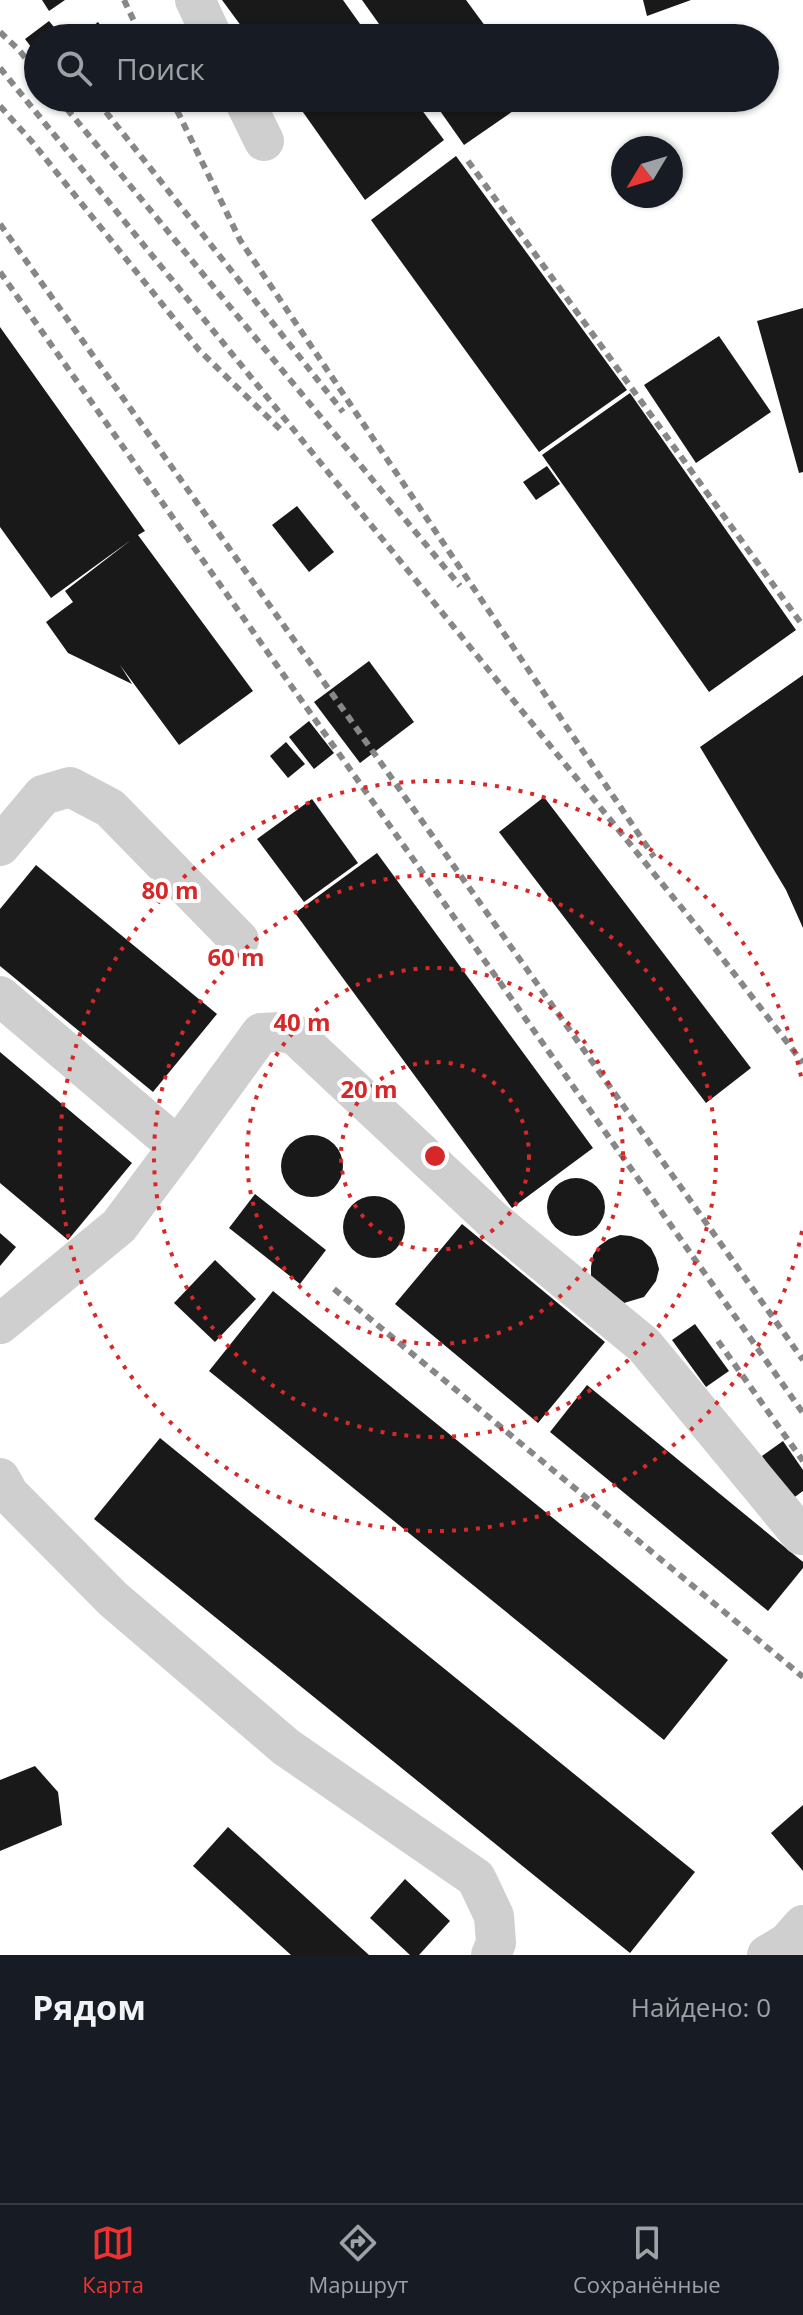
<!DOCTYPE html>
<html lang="ru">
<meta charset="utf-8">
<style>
body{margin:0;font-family:"Open Sans",sans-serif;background:#242831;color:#f1f3f6}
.compass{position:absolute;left:611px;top:136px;width:72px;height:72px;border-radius:50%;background:#171b24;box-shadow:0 2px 6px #0004;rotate:232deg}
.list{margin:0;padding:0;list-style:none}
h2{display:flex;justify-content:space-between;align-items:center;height:104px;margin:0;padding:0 32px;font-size:34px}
h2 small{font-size:26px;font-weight:400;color:#9ea1a6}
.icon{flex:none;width:44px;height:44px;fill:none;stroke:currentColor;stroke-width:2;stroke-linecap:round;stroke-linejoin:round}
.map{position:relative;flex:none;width:803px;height:1955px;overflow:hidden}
.search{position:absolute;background:#171b24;box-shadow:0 2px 6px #0004;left:24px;right:24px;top:24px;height:88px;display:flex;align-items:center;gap:20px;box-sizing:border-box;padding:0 28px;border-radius:44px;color:#9ea1a6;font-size:30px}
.sheet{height:248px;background:#171b24}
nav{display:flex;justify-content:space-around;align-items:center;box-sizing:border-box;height:112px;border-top:2px solid #363941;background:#171b24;font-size:22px;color:#9ea1a6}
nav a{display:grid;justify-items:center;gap:4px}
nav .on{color:#ec3331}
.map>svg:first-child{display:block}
</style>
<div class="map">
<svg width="803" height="1955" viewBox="0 0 803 1955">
<rect width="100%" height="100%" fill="#fff"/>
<g fill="#191919">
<polygon points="42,0 65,0 49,11"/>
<polygon points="222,0 343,0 370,38 250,38"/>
<polygon points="362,0 466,0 494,38 389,38"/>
<polygon points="643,0 691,0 647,16"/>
<polygon points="49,21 63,38 38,38 38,56 25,39"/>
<polygon points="98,22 110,38 78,38"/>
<polygon points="71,98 94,98 80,110"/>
<polygon points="128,98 151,98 137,109"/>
<polygon points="293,98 413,98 444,140 365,200"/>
<polygon points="431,98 532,98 464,145"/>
<polygon points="456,156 627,390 539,452 371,220"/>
<polygon points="803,308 803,472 799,473 757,321"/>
<polygon points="0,327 145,531 138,535 253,691 179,745 120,665 132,684 68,653 46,622 73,602 65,591 131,540 51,598 0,527"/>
<polygon points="719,336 771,412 696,463 644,385"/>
<polygon points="630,393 796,630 709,692 542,455"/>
<polygon points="547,466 560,484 536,500 523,482"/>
<polygon points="297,506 334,552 309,572 272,525"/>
<polygon points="369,661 414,722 360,763 314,702"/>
<polygon points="803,675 803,928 786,890 700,747"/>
<polygon points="309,721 334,753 314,769 289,737"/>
<polygon points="286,742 305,764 288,778 270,756"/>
<polygon points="544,797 751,1068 706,1103 499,832"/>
<polygon points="312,799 358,863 304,902 257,839"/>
<polygon points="377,853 593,1148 512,1208 295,913"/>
<polygon points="36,865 217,1014 153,1092 0,966 0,909"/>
<polygon points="0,1052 132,1163 68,1240 0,1183"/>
<circle cx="312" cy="1166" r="31"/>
<circle cx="576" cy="1207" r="29"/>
<polygon points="255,1194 326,1250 300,1284 229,1228"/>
<circle cx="374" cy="1227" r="31"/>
<polygon points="462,1224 605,1342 538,1423 395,1304"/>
<polygon points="0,1233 16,1247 0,1266"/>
<polygon points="620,1235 631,1236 642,1240 651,1248 656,1258 659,1269 656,1281 644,1297 624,1303 591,1278 591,1267 593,1255 599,1246 609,1239"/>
<polygon points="215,1260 256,1299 215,1342 174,1303"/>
<polygon points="273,1291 728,1660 664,1740 209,1371"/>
<polygon points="695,1324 729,1371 706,1387 672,1340"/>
<polygon points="587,1385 803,1562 803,1568 768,1611 550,1432"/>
<polygon points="160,1438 695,1872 630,1953 94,1519"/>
<polygon points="783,1441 803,1470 803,1491 792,1499 762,1456"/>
<polygon points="35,1766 58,1792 62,1825 0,1851 0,1780"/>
<polygon points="803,1805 803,1871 771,1833"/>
<polygon points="228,1827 369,1955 291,1955 193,1866"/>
<polygon points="405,1879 450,1921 419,1955 410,1955 370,1918"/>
</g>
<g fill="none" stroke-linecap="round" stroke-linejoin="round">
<g stroke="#cfcfcf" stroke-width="40">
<polyline points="195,0 213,38"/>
<polyline points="243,98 264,141"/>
<polyline points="0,846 43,795 70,787 110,808 239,940"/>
<polyline points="0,996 178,1147 119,1226 0,1324"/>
<polyline points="178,1147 261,1033 282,1032 295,1035 495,1222 644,1345 801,1535"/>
<polyline points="0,1478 9,1494 113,1599 286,1747 476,1878 494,1916 496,1943 491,1955"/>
<polyline points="767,1955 787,1943 803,1925"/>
</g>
<g stroke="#878787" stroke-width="6" stroke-dasharray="8 6" stroke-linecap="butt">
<polyline points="124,0 142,38"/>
<polyline points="0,32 19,50 38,74"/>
<polyline points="0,68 716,950 803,1063"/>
<polyline points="58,98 460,586"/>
<polyline points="171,98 240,240 654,857"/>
<polyline points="0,106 33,143 199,350 284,433"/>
<polyline points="106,112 343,412"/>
<polyline points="468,161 803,626"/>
<polyline points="0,224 803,1360"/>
<polyline points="0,272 803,1413"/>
<polyline points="334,1289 803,1677"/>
<polyline points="718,1341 803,1461"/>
</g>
</g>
<g fill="none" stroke="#d62828" stroke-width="4" stroke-dasharray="4 8">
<circle cx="435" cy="1156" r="94"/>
<circle cx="435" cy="1156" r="188"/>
<circle cx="435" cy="1156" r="281"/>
<path d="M802 1231A375 375 0 1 1 802 1081"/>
</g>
<circle cx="435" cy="1156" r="12" fill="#d62828" stroke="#fff" stroke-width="4"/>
<g font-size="24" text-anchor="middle" font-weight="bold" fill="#d62828" stroke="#fff" stroke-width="8" stroke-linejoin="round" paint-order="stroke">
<text x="170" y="899">80 m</text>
<text x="236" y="966">60 m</text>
<text x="302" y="1031">40 m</text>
<text x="369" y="1098">20 m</text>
</g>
</svg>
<svg class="compass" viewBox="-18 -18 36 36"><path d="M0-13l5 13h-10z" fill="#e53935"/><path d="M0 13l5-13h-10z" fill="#9ea1a6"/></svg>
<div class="search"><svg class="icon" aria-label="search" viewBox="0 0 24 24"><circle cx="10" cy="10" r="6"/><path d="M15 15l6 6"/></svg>Поиск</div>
</div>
<section class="sheet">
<h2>Рядом<small>Найдено: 0</small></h2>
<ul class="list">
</ul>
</section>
<nav>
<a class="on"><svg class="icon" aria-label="map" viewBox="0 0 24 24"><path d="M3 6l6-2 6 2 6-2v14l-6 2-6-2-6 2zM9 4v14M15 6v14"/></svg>Карта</a>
<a><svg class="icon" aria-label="directions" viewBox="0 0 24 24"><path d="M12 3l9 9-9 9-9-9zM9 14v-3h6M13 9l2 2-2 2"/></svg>Маршрут</a>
<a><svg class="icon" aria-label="saved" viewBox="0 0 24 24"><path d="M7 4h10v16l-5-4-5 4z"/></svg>Сохранённые</a>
</nav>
